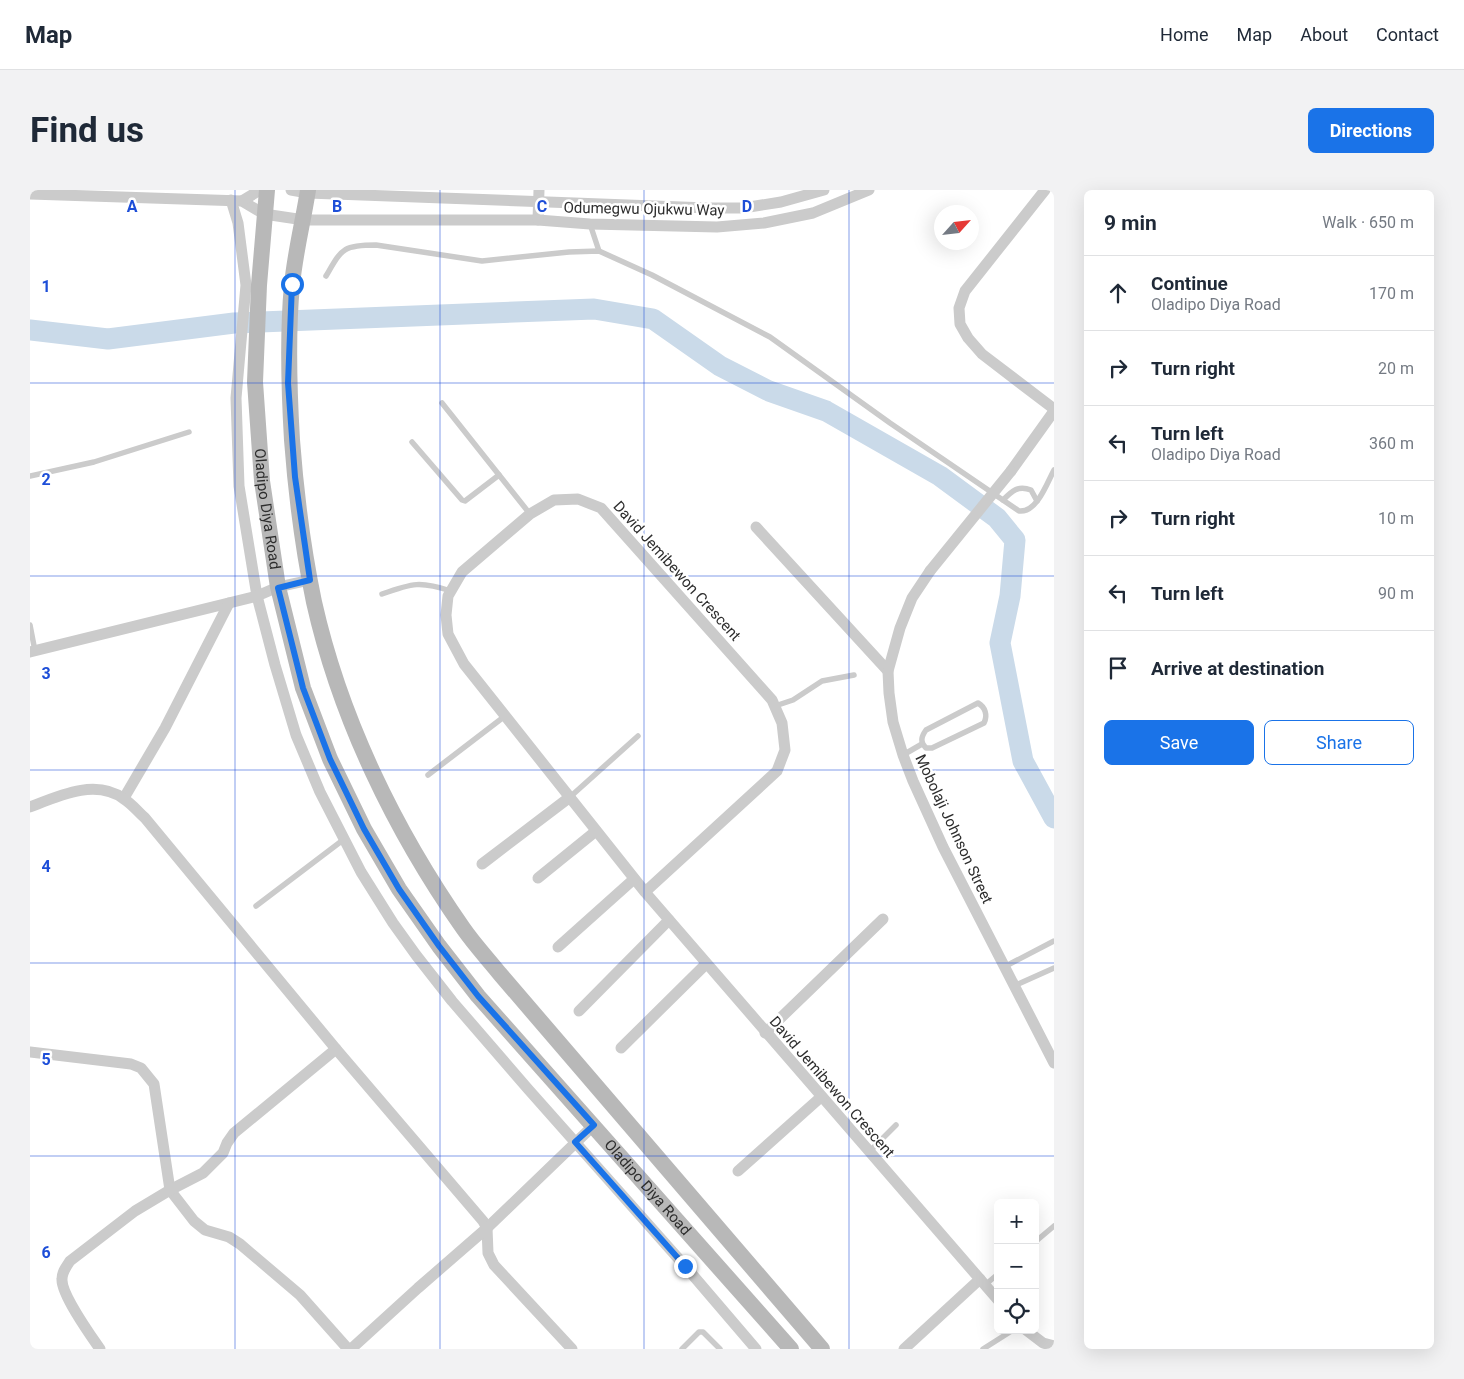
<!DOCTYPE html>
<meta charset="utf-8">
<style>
body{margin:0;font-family:Roboto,sans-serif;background:#f2f2f3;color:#1f2937}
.controls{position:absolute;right:15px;bottom:15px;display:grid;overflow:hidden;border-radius:8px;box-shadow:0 5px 20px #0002}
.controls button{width:45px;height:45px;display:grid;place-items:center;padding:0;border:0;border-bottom:1px solid #e0e1e3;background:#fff;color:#1f2937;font:25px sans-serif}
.compass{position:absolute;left:904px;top:15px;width:45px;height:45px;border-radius:50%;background:#fff;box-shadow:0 5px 20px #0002;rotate:63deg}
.stop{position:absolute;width:15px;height:15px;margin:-11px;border:4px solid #1a73e8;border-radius:50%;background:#fff}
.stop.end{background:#1a73e8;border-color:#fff;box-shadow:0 1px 5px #0008}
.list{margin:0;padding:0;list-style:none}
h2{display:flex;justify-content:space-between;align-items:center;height:65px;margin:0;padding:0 20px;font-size:21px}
h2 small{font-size:16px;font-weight:400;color:#747a83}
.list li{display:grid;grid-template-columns:32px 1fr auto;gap:15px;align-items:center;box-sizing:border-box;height:75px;padding:0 20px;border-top:1px solid #e0e1e3}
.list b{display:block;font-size:19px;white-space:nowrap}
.list p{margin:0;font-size:16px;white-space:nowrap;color:#747a83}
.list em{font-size:16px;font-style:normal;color:#747a83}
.actions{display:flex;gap:10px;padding:15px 20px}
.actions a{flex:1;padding:11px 0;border:1px solid #1a73e8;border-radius:8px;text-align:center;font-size:18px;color:#1a73e8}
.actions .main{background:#1a73e8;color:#fff}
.icon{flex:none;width:28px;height:28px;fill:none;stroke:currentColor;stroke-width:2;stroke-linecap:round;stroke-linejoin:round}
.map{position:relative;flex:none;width:1024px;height:1159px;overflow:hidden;border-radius:8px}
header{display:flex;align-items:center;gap:30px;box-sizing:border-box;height:70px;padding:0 25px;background:#fff;border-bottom:1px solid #e0e1e3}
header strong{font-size:24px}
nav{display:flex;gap:28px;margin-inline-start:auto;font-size:18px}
.intro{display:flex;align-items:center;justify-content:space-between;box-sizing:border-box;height:120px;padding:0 30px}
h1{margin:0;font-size:35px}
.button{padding:12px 22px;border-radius:8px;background:#1a73e8;color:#fff;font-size:18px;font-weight:700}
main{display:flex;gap:30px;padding:0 30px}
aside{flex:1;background:#fff;border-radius:8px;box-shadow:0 5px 20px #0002}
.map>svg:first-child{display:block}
</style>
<header>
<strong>Map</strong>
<nav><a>Home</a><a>Map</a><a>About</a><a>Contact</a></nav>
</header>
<div class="intro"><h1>Find us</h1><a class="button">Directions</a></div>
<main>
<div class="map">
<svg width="1024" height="1159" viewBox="0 0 1024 1159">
<rect width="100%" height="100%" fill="#fff"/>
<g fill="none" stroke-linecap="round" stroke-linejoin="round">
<polyline stroke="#cadae9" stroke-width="21" points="0,140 78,149 204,133 564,119 623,129 690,176 739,201 796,221 910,286 967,328 985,350 980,406 970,453 993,571 1024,628"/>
<g stroke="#cbcbcb" stroke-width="5.5">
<polyline points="560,34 569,61"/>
<path d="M296,86C312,59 312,55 346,55L452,71L539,62L569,61L622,85L740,147L860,233L989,321C1007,323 1017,293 1024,280"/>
<polyline points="412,213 500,324"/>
<polyline points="382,252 432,310 435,311 469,285"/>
<polyline points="0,286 64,272 159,242"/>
<path d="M973,310C982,301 988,295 1001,300L1007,311"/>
<path d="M352,404C383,393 390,391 421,401"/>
<polyline points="0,435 5,461"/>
<path d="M948,513C955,517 958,525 954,533L902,558H896C890,552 891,547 896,540Z"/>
<polyline points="745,516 763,510 792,491 824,485"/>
<polyline points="873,565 892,554"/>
<polyline points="398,585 475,526"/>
<polyline points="540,607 608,546"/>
<polyline points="226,716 313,650"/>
<polyline points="974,777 1024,751"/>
<polyline points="984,796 1024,778"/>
<polyline points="839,962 866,935"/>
<polyline points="1005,1052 1024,1036"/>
<polyline points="955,1095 968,1084"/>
<polyline points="652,1159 669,1142 673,1142 690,1159"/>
<polyline points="953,1159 983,1140"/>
</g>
<g stroke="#cbcbcb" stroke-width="11">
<polyline points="261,0 278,3 678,18 713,18 751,12 794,0"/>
<polyline points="1015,0 935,101 929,118 930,134 938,148 952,164 1024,219"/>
<polyline points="0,4 212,11 234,24 274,30 508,30 560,34 687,37 734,33 783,23 839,0"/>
<polyline points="201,10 208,33 216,95 206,208 209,296 227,406 245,475 266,545 290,602 331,682 363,733 386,765 422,811 498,899 655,1076 726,1159"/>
<polyline points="212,11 230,0"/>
<polyline points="508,30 509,0"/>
<polyline points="981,281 1024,221"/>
<polyline points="726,337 858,481"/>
<polyline points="900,381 882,408 870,438 858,481 859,503 863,532 873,565 883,591 913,657 1024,873"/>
<polyline points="0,462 227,406 248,397 280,390"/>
<polyline points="94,608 135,538 199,413"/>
<path d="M0,617C28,606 66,588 94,609C102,614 108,622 115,628L306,859L453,1031L457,1038L458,1063L464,1075L542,1159"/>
<polyline points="452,674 540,607"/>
<polyline points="508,688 566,641"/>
<polyline points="615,702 747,581 755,560 752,533 742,510 571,318 548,309 524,310 500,324 432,382 418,406 416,425 418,444 434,474 615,702 968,1110"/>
<polyline points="528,757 604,689"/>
<polyline points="549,821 639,730"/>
<polyline points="735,843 853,729"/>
<polyline points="591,858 676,774"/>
<polyline points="0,862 101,874 111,878 124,894 140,1000 164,1031 175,1040 199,1047 210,1054 270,1105 318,1159"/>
<polyline points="708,981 791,907"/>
<polyline points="996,1140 1013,1153 1024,1156"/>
<path d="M70,1159C61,1146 31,1104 32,1089C32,1082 36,1077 40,1071L105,1021L140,1000L173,983L193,963L197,953L204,943L306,859"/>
<polyline points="321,1159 388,1098 457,1038 564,935"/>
<polyline points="874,1159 950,1089"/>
</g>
<g stroke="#b8b8b8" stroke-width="16">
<path id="s1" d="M237,0L229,95L225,192L232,291L248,397L273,498L300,569L334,639L369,699L409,756L448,806L761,1159"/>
<path d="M278,0C273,32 265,63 262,95C257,147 259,199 262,250C266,304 273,359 284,412C310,528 365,641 433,738C444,754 458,769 470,784L792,1159"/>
</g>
<polyline stroke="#cbcbcb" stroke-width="11" points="900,381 981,281"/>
</g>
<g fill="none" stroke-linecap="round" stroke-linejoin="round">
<polyline stroke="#1a73e8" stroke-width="6" points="262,94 258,193 265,287 280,390 248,398 273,498 300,569 334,639 369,699 409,756 448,806 564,935 545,952 655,1076"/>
</g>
<path fill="none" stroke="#1d4ed8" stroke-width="1" stroke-opacity="0.55" d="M205,0V1159M410,0V1159M614,0V1159M819,0V1159M0,193H1024M0,386H1024M0,580H1024M0,773H1024M0,966H1024"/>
<g text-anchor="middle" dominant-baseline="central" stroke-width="5" stroke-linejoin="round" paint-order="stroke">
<g font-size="15" fill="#2e2e2e" stroke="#fff">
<text transform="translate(614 19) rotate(1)">Odumegwu Ojukwu Way</text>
<text stroke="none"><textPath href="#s1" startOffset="320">Oladipo Diya Road</textPath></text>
<text transform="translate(647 381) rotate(48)">David Jemibewon Crescent</text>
<text transform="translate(924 639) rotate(65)">Mobolaji Johnson Street</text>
<text transform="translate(802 897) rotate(49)">David Jemibewon Crescent</text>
<text stroke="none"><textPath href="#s1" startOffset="1115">Oladipo Diya Road</textPath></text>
</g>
</g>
<g font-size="16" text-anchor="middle" font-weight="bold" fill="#1d4ed8" stroke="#fff" stroke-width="5" stroke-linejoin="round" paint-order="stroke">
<text x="102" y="22">A</text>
<text x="307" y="22">B</text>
<text x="512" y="22">C</text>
<text x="717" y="22">D</text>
<text x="16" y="102">1</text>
<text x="16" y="295">2</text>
<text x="16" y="489">3</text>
<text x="16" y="682">4</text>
<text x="16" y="875">5</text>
<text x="16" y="1068">6</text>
</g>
</svg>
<div class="controls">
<button>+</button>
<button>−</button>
<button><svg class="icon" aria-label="locate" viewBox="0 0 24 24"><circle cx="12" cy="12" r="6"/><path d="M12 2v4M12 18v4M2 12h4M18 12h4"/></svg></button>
</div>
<svg class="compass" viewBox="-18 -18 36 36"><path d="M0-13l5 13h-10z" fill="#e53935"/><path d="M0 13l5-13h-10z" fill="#747a83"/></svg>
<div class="stop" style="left:262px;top:94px"></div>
<div class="stop end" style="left:655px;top:1076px"></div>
</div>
<aside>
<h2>9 min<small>Walk · 650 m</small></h2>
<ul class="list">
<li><svg class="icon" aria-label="ahead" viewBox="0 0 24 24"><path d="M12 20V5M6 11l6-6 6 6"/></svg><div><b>Continue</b><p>Oladipo Diya Road</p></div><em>170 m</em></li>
<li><svg class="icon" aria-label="right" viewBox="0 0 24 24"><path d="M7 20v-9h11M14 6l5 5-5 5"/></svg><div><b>Turn right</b></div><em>20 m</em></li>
<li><svg class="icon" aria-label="left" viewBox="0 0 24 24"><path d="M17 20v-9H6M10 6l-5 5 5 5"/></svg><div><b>Turn left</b><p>Oladipo Diya Road</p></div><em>360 m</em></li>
<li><svg class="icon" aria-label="right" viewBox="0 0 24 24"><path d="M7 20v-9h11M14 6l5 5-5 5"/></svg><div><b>Turn right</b></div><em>10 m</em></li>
<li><svg class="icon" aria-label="left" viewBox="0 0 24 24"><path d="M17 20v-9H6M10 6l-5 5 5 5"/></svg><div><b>Turn left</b></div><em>90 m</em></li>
<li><svg class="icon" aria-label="arrive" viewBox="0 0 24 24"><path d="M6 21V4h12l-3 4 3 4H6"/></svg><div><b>Arrive at destination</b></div></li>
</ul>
<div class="actions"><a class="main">Save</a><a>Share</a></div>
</aside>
</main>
